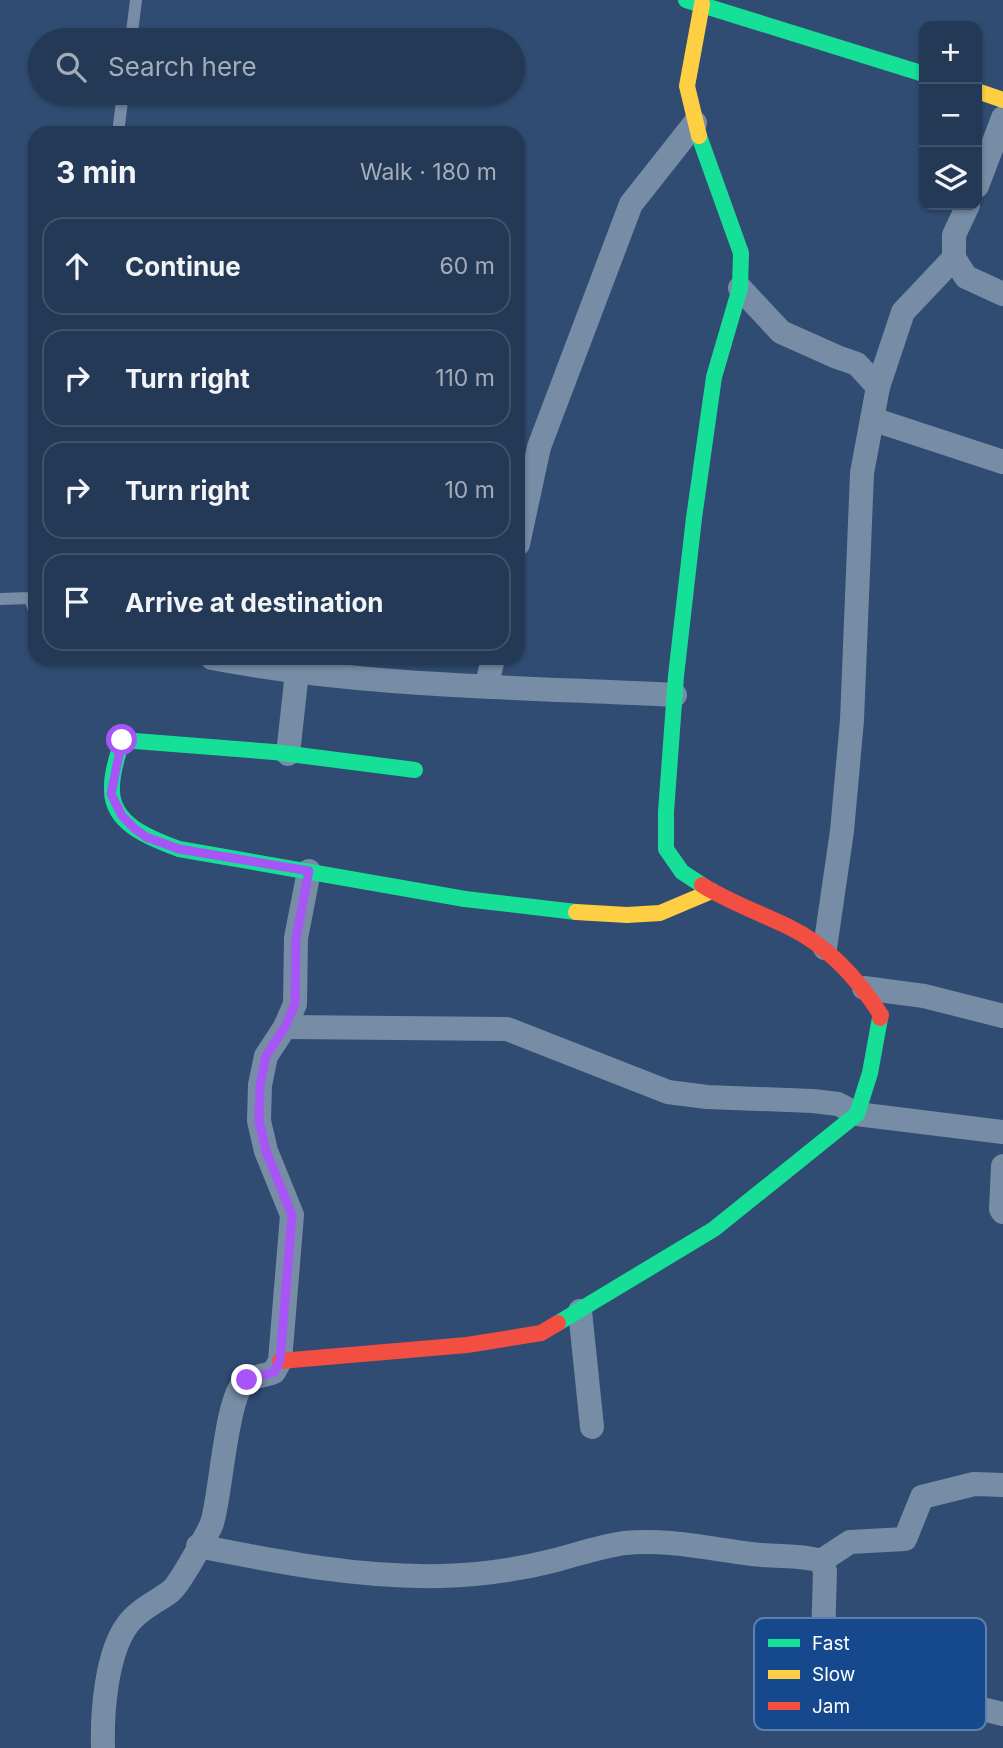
<!DOCTYPE html>
<meta charset="utf-8">
<style>
body{margin:0;font-family:Inter,sans-serif;background:#304460;color:#f1f3f6}
.controls{position:absolute;right:21px;top:21px;display:grid;overflow:hidden;border-radius:14px;box-shadow:0 2px 5px #0004}
.controls button{width:63px;height:63px;display:grid;place-items:center;padding:0;border:0;border-bottom:2px solid #41536c;background:#243956;color:#f1f3f6;font:35px sans-serif}
.stop{position:absolute;width:21px;height:21px;margin:-16px;border:5px solid #a855f7;border-radius:50%;background:#fff}
.stop.end{background:#a855f7;border-color:#fff;box-shadow:0 2px 7px #0008}
.list{margin:0;padding:0;list-style:none}
h2{display:flex;justify-content:space-between;align-items:center;height:91px;margin:0;padding:0 28px;font-size:30px}
h2 small{font-size:23px;font-weight:400;color:#a3acb9}
.list li{display:grid;grid-template-columns:46px 1fr auto;gap:21px;align-items:center;box-sizing:border-box;height:98px;margin:0 14px 14px;padding:0 14px;border:2px solid #41536c;border-radius:21px}
.list b{display:block;font-size:26px;white-space:nowrap}
.list em{font-size:23px;font-style:normal;color:#a3acb9}
.icon{flex:none;width:38px;height:38px;fill:none;stroke:currentColor;stroke-width:2;stroke-linecap:round;stroke-linejoin:round}
.map{position:relative;flex:none;width:1003px;height:1748px;overflow:hidden}
.search{position:absolute;background:#243956;box-shadow:0 2px 5px #0004;left:28px;top:28px;width:497px;height:77px;display:flex;align-items:center;gap:18px;box-sizing:border-box;padding:0 24px;border-radius:38px;color:#a3acb9;font-size:26px}
.panel{position:absolute;background:#243956;box-shadow:0 2px 5px #0004;left:28px;top:126px;width:497px;height:539px;border-radius:21px}
.map>svg:first-child{display:block}
</style>
<div class="map">
<svg width="1003" height="1748" viewBox="0 0 1003 1748">
<rect width="100%" height="100%" fill="#304c72"/>
<g fill="none" stroke-linecap="round" stroke-linejoin="round">
<g stroke="#778ca5" stroke-width="12">
<polyline points="131,40 136,0"/>
<polyline points="118,133 123,93"/>
<polyline points="30,598 35,613"/>
<polyline points="0,599 30,598 35,594"/>
</g>
<g stroke="#778ca5" stroke-width="24">
<polyline points="977,186 1003,118"/>
<polyline points="968,205 954,235 954,258 966,277 1003,294"/>
<polyline points="740,288 781,332 837,357 857,364 878,387 862,473 852,720 842,831 825,948"/>
<polyline points="878,387 903,312 954,258"/>
<polyline points="872,419 1003,462"/>
<polyline points="518,544 539,447 631,204 695,123"/>
<path d="M212,658C364,687 521,687 675,695"/>
<polyline points="487,685 493,658"/>
<polyline points="288,754 297,672"/>
<polyline points="864,988 924,996 1003,1016"/>
<polyline points="285,1027 507,1029 668,1092 707,1097 813,1101 838,1104 857,1114 1003,1132"/>
<polyline points="1003,1166 1001,1209 1003,1212"/>
<polyline points="580,1311 592,1427"/>
<path d="M198,1546C279,1562 359,1578 441,1576C478,1575 516,1570 552,1561C576,1555 601,1546 625,1543C671,1538 717,1551 762,1555C782,1557 801,1555 821,1561L825,1571L821,1709"/>
<polyline points="821,1561 850,1542 905,1539 922,1497 974,1484 1003,1485"/>
<polyline points="822,1669 1003,1714"/>
<path d="M103,1748C102,1713 106,1653 128,1624C139,1609 157,1602 171,1591C179,1585 208,1533 212,1523C221,1495 226,1398 244,1383C252,1376 265,1376 274,1372L280,1361L292,1215L266,1151L259,1121L260,1085L266,1056L285,1027L295,1004L296,938L309,871"/>
</g>
<g stroke="#16e098" stroke-width="16">
<polyline points="686,0 924,74"/>
<polyline points="699,136 741,253 740,288 714,377 694,518 676,676 666,812 666,849 682,872 702,885"/>
<path d="M415,770L274,752L122,740C118,756 111,773 112,790C112,825 152,839 179,849L465,899L576,912"/>
<polyline points="558,1323 714,1229 857,1114 870,1073 880,1018"/>
</g>
<g stroke="#ffcf43" stroke-width="16">
<polyline points="977,91 1003,100"/>
<polyline points="699,136 687,86 702,4"/>
<polyline points="576,912 627,915 660,913 712,891"/>
</g>
<g stroke="#f24e42" stroke-width="16">
<path d="M702,885C729,902 760,913 789,927C828,946 858,979 881,1015L880,1018"/>
<polyline points="280,1361 467,1345 541,1333 558,1323"/>
</g>
</g>
<g fill="none" stroke-linecap="round" stroke-linejoin="round">
<polyline stroke="#a855f7" stroke-width="9" points="122,740 111,794 122,816 134,828 146,837 179,849 309,871 296,938 295,1004 285,1027 266,1056 260,1085 259,1121 266,1151 292,1215 280,1361 274,1372 247,1380"/>
</g>
<rect x="754" y="1618" width="232" height="112" rx="10" fill="#15488d" stroke="#5b7faf" stroke-width="2"/>
<rect x="768" y="1639" width="32" height="8" fill="#16e098"/>
<rect x="768" y="1670" width="32" height="9" fill="#ffcf43"/>
<rect x="768" y="1702" width="32" height="8" fill="#f24e42"/>
<g font-size="19" fill="#fff">
<text x="812" y="1650">Fast</text>
<text x="812" y="1681">Slow</text>
<text x="812" y="1713">Jam</text>
</g>
</svg>
<div class="controls">
<button>+</button>
<button>−</button>
<button><svg class="icon" aria-label="layers" viewBox="0 0 24 24"><path d="M12 4l9 5-9 5-9-5zM3 14l9 5 9-5"/></svg></button>
</div>
<div class="stop" style="left:122px;top:740px"></div>
<div class="stop end" style="left:247px;top:1380px"></div>
<div class="search"><svg class="icon" aria-label="search" viewBox="0 0 24 24"><circle cx="10" cy="10" r="6"/><path d="M15 15l6 6"/></svg>Search here</div>
<section class="panel">
<h2>3 min<small>Walk · 180 m</small></h2>
<ul class="list">
<li><svg class="icon" aria-label="ahead" viewBox="0 0 24 24"><path d="M12 20V5M6 11l6-6 6 6"/></svg><div><b>Continue</b></div><em>60 m</em></li>
<li><svg class="icon" aria-label="right" viewBox="0 0 24 24"><path d="M7 20v-9h11M14 6l5 5-5 5"/></svg><div><b>Turn right</b></div><em>110 m</em></li>
<li><svg class="icon" aria-label="right" viewBox="0 0 24 24"><path d="M7 20v-9h11M14 6l5 5-5 5"/></svg><div><b>Turn right</b></div><em>10 m</em></li>
<li><svg class="icon" aria-label="arrive" viewBox="0 0 24 24"><path d="M6 21V4h12l-3 4 3 4H6"/></svg><div><b>Arrive at destination</b></div></li>
</ul>
</section>
</div>
